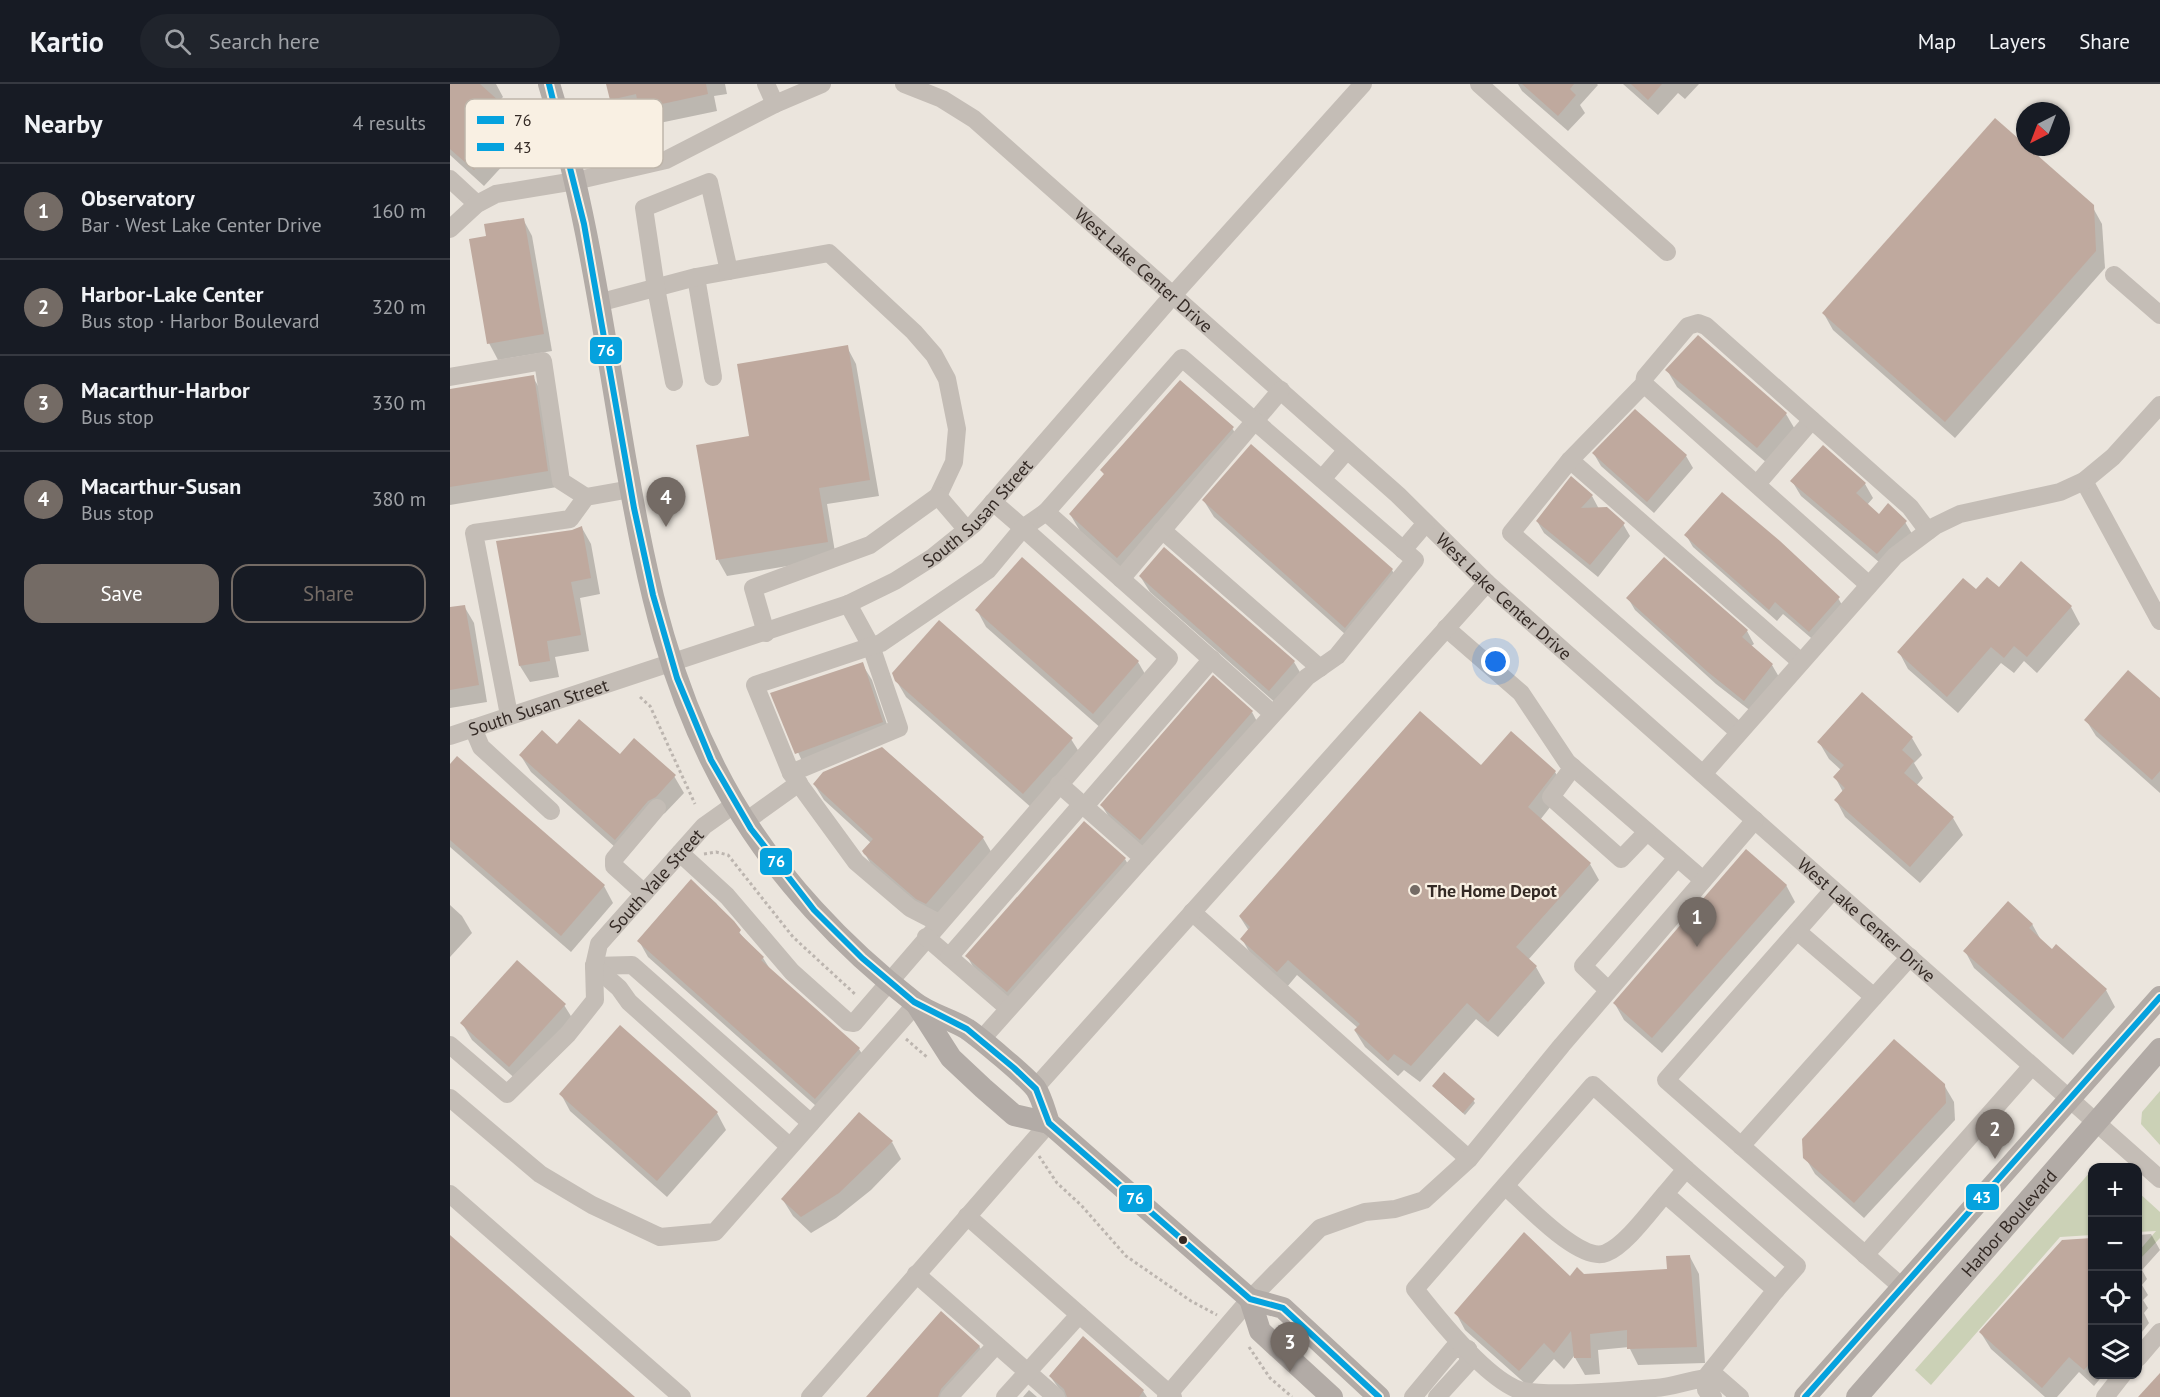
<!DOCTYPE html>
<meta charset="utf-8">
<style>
body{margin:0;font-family:"PT Sans",sans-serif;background:#20242c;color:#f1f3f6}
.controls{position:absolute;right:18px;bottom:18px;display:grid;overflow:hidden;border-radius:12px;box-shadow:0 2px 4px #0004}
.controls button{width:54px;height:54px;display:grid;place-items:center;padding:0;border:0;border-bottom:2px solid #363941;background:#171b24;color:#f1f3f6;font:30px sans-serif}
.compass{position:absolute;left:1566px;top:18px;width:54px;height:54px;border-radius:50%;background:#171b24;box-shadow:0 2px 4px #0004;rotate:222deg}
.you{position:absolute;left:1046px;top:578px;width:21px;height:21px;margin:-15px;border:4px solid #fff;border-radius:50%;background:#1a73e8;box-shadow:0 0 0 9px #1a73e833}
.badge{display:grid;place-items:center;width:39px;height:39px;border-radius:50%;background:#746b65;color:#fff;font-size:20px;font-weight:700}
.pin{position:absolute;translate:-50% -50px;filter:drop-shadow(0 2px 3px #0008)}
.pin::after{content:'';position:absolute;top:32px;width:21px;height:18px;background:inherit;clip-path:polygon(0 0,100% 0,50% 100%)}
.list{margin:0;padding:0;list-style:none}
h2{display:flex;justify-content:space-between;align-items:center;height:78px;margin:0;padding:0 24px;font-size:26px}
h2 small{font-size:20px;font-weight:400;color:#9ea1a6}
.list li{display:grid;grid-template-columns:39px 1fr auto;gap:18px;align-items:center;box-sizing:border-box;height:96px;padding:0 24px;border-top:2px solid #363941}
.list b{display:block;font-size:22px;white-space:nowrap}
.list p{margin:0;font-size:20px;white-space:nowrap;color:#9ea1a6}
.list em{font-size:20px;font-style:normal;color:#9ea1a6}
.actions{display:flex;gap:12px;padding:18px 24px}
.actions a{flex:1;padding:14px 0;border:2px solid #746b65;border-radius:18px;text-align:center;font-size:21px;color:#746b65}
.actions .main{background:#746b65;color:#fff}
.icon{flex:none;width:33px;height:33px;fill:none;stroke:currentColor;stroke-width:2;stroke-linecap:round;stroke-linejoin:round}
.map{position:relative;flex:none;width:1710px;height:1313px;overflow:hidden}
header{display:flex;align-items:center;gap:36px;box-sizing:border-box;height:84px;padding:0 30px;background:#171b24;border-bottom:2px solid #363941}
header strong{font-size:28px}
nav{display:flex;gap:33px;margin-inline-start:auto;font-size:21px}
.search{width:420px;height:54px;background:#20242c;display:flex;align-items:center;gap:15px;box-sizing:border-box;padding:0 21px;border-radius:33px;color:#9ea1a6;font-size:22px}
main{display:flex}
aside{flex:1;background:#171b24}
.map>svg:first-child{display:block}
</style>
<header>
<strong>Kartio</strong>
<div class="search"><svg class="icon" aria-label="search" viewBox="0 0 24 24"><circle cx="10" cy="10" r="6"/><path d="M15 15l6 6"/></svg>Search here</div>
<nav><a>Map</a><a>Layers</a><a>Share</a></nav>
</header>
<main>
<aside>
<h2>Nearby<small>4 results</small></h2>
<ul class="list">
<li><span class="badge">1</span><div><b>Observatory</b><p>Bar · West Lake Center Drive</p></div><em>160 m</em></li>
<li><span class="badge">2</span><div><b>Harbor-Lake Center</b><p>Bus stop · Harbor Boulevard</p></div><em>320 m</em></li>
<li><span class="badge">3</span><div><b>Macarthur-Harbor</b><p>Bus stop</p></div><em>330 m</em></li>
<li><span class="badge">4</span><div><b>Macarthur-Susan</b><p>Bus stop</p></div><em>380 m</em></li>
</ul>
<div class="actions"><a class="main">Save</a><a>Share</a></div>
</aside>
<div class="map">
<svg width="1710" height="1313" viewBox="0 0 1710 1313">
<rect width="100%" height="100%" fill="#ebe5dd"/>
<g fill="#cbd1b6">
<polygon points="1710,1007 1710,1061 1691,1040 1692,1028"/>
<polygon points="1642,1086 1642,1151 1610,1153 1481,1301 1465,1286"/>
<polygon points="1688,1108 1710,1128 1710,1154 1689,1176 1688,1168 1706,1147 1688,1148"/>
</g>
<g fill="#0003">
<polygon points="0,0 46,0 53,13 48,18 58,35 52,41 69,64 34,102 0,71"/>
<polygon points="158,0 275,0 277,10 264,12 267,27 200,41 193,27 171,32 161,16"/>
<polygon points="1068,0 1147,0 1148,1 1130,21 1135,29 1118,47 1072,7"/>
<polygon points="1173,0 1249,0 1235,15 1228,9 1208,31"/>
<polygon points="1642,122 1652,140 1655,184 1505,354 1383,246 1374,230"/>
<polygon points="73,135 82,152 102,267 48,276 39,259 38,153"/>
<polygon points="1248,253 1336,330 1346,347 1317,379 1227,303 1217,286"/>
<polygon points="397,263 406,280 429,412 377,420 386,474 277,492 268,476 301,353"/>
<polygon points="83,293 92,309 107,403 0,421 0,307"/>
<polygon points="1185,327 1236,372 1243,384 1204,429 1151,382 1144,370"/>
<polygon points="782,344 792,360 677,489 630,447 620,430 655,391 652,387"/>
<polygon points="1342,397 1415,400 1423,414 1417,421 1429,432 1455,438 1464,453 1436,484 1351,412"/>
<polygon points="1142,412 1149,425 1173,440 1180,452 1148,493 1094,449 1087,437"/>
<polygon points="754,417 942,486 951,503 905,559 764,433"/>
<polygon points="132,444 141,460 150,510 130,514 139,567 105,573 109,593 80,598 70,582 122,448"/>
<polygon points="1236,451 1388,514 1395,526 1367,559 1333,530 1327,537 1243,463"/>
<polygon points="714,465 844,578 854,595 829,622 700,508 690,492"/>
<polygon points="572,475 688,578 698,595 653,646 536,543 527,526"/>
<polygon points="1549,505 1621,523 1630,540 1587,589 1574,577 1564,589 1551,579 1508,629 1458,585 1449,568"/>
<polygon points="1178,514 1297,547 1304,560 1301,562 1322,581 1329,593 1302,628 1266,600 1185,526"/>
<polygon points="14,522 24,539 37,618 0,624 0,525"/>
<polygon points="412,580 422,596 442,655 356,686 322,610"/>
<polygon points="446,596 621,655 631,671 583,725 456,613"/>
<polygon points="1710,616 1710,709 1646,652 1636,636"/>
<polygon points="802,628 811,645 700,772 662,738 652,722"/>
<polygon points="1462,654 1472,671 1464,679 1473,694 1466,702 1503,734 1513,751 1470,799 1395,733 1386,716 1393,708 1385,693 1391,686 1379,675 1369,658"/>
<polygon points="107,662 170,672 224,692 234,709 215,729 208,733 175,772 81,688 71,672"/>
<polygon points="432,665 533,754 543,771 486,835 423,784 414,768 421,759 374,716 364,700"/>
<polygon points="0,682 154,802 163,819 121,868 0,763"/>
<polygon points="1031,683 1105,688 1115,704 1090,736 1140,780 1149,796 1078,876 1086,883 1095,899 1048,953 1026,935 970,998 954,986 948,992 915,963 905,947 908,944 847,891 837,903 801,871 792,855 799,847 790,833"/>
<polygon points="675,775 684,791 567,924 526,888 517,872"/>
<polygon points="241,797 266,819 297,858 313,874 320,885 409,965 419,981 375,1030 198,873 189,857"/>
<polygon points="1336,801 1345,818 1212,969 1174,936 1165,920"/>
<polygon points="0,821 12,832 22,849 0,873"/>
<polygon points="1582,840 1592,858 1656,906 1665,923 1623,971 1524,884 1515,867"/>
<polygon points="114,921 124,937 69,998 22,956 12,939"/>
<polygon points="1494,1001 1504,1018 1505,1036 1414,1134 1365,1090 1355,1073"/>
<polygon points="986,1005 1023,1016 1025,1019 1015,1031"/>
<polygon points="111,1010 267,1029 276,1046 217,1113 120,1027"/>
<polygon points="442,1058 451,1075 421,1106 386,1134 361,1149 343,1132 333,1116"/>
<polygon points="1701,1150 1710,1166 1692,1186 1697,1195 1692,1201 1698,1211 1693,1216 1698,1224 1694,1229 1699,1239 1688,1253 1688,1151"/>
<polygon points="1642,1155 1642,1290 1654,1290 1644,1302 1629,1288 1607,1313 1595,1313 1541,1265 1531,1249 1612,1158"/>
<polygon points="1240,1173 1249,1190 1255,1279 1188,1281 1179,1263 1148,1266 1150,1290 1135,1291 1124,1272 1114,1285 1104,1275 1079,1303 1015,1246 1006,1229 1121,1194 1218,1186"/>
<polygon points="633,1255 693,1307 697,1313 615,1313 600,1292"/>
<polygon points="529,1262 539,1279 508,1313 418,1313"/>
<polygon points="579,1306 587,1313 573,1313"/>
</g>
<g fill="#bfa99e">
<polygon points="0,0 30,0 50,18 40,28 60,46 24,86 0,65"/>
<polygon points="156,0 256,0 258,10 189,25 186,10 160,16"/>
<polygon points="1072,0 1124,0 1120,5 1126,11 1108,32"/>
<polygon points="1181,0 1212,0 1198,16"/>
<polygon points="1545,34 1644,121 1646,167 1495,338 1372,229"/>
<polygon points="74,134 94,250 37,260 19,155 36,152 34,140"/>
<polygon points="1248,251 1337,329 1307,364 1215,286"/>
<polygon points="398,261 420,396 369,404 378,458 266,476 246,361 299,352 287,280"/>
<polygon points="84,291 98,387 0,403 0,305"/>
<polygon points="730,296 784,343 667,474 619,430 654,390 650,386"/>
<polygon points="1185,325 1237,371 1197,418 1142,369"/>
<polygon points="801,360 943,485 895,544 752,416"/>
<polygon points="1373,361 1416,399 1406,409 1429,430 1438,419 1457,437 1427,470 1340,397"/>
<polygon points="1121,392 1143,411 1131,424 1157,423 1175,439 1140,481 1086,437"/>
<polygon points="1272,408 1330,457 1390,513 1359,548 1325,518 1319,526 1234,451"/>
<polygon points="132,442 141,494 121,498 131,551 97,557 100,577 69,582 46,457 122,446"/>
<polygon points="714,463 845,577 819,607 689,492"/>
<polygon points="572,473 689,577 643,630 525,526"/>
<polygon points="1214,473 1298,546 1292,553 1323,580 1294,617 1258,588 1176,514"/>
<polygon points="1571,477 1622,522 1577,573 1564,562 1554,574 1541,563 1497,613 1447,568 1513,494 1526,505 1537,493 1549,503"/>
<polygon points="15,521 29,601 0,606 0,523"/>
<polygon points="489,536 623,654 573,710 445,597 442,589"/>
<polygon points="413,578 433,638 345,670 320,609"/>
<polygon points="1678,586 1710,614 1710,687 1702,696 1634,636"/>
<polygon points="763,591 803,627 690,756 650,721"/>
<polygon points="1412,608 1463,653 1452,666 1464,677 1454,689 1504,733 1460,783 1384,716 1395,704 1383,693 1394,681 1367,658"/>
<polygon points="970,627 1031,681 1061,647 1106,687 1078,723 1141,779 1066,863 1087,882 1038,938 1017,919 961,982 944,970 938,977 904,946 910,940 838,876 827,888 790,855 800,843 789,832"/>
<polygon points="129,635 170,670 184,654 226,691 206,713 198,717 165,756 69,671 92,646 107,660"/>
<polygon points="432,663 534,753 476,820 466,815 414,770 412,767 423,755 363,700 373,688"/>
<polygon points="7,672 155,801 111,852 0,756 0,680"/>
<polygon points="634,737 676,774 557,908 515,872"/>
<polygon points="1296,765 1337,801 1202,954 1163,919"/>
<polygon points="241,795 284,837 291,846 289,849 314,873 311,876 410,964 365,1015 187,857"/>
<polygon points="1558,817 1583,840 1579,844 1602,865 1606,860 1657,905 1613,955 1513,867"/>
<polygon points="67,876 116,920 59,983 10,939"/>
<polygon points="170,941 268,1028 207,1097 109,1010"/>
<polygon points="1444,955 1495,1000 1496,1019 1404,1119 1353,1074 1352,1055"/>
<polygon points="994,988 1025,1015 1013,1029 982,1002"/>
<polygon points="409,1028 443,1057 389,1109 351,1133 331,1115"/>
<polygon points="1074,1148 1120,1192 1127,1183 1134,1190 1217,1185 1216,1172 1240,1171 1247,1263 1177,1265 1177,1246 1140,1250 1141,1274 1124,1274 1121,1247 1104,1269 1094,1259 1069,1287 1004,1229"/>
<polygon points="0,1151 185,1313 0,1313"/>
<polygon points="1642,1154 1642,1277 1634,1286 1619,1273 1592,1304 1529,1248 1612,1156"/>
<polygon points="491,1227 530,1262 491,1305 488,1313 416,1313"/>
<polygon points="633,1252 694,1306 689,1313 617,1313 614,1305 599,1292"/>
<polygon points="1710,1289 1710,1313 1688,1313"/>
</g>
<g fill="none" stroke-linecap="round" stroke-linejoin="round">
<g stroke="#bcb5af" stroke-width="3" stroke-dasharray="3 3" stroke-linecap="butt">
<polyline points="190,613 200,622 245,720"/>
<polyline points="254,770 266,768 278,771 343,853 406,911"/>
<polyline points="456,955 478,974"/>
<polyline points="589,1072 607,1099 631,1121 676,1172 741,1217 767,1231"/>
<polyline points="799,1263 820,1294 842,1313"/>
</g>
<g stroke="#c4bdb6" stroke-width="18">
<polyline points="316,0 325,20"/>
<path id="s1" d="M454,0L492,15L524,35L948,411L1037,499L1710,1095"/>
<polyline points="1029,0 1217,168"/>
<polyline points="0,95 27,120"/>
<polyline points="0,145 27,120 46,110 125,97 216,76 325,20 372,0"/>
<polyline points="1664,191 1710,231"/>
<polyline points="246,193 263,293"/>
<polyline points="148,219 246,193 379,169 464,248 484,271 497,295 507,345 504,378 488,412"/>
<polyline points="0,293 93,277 111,397 136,413"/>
<polyline points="224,298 206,204 194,124 259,98 279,187"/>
<polyline points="1194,300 1419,501"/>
<polyline points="1120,376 1351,578"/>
<polyline points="872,395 897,366"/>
<polyline points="1634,397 1710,537"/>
<polyline points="1307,400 1362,336"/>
<polyline points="543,418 573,444 596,428"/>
<polyline points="712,446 870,584"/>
<polyline points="953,466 976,439"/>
<polyline points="671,495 831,306"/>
<polyline points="996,544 1071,609 1117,678 1253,796"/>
<polyline points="316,549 303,504 420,461 488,412 517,446"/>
<polyline points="59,631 24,449 120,435 136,413 181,405"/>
<polyline points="23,644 31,663 101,727"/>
<polyline points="1289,648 1061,449 1120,376 1194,300 1195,293 1238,242 1248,239 1256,242 1460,423 1478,447"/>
<path id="s2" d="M0,652L398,520L445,497L483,473L524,440L724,210L913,0"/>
<polyline points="1123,683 1101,713 1171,775 1197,748"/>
<polyline points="341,689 449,644 421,562 398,520"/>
<polyline points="1253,690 1445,472 1485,442 1510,430 1610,408 1634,397 1663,373 1710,321"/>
<polyline points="635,722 762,575"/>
<polyline points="296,737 349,699"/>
<polyline points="230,769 277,812 342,888 398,938 404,939 719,574 573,444 538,486 431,559 305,601 341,689 406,778 460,824 489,839"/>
<polyline points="693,774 857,593 887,572 965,476 732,274 596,428 823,630"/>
<polyline points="1383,806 1216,996 1452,1203"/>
<polyline points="194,809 164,782 164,775 207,724"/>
<polyline points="742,828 1019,1075"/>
<polyline points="1347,847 1424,913 1460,873"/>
<polyline points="476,853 558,924"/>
<polyline points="499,873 632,720"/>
<polyline points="144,882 182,881 361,1039"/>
<polyline points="144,882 169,904 179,918 339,1062"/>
<polyline points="1158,906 1133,882 1227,774"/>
<polyline points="531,956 693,774 609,700"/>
<path id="s3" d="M0,961L57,1010L118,950L145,916L144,882L149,860L254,742L285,720"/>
<polyline points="585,1004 1037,499"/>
<polyline points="0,1014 90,1090 142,1121 210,1153 265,1148 466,920"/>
<polyline points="1291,1062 1424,913"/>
<polyline points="1236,1085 1347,1182 1326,1206"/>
<path d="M1055,1102C1074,1118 1130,1180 1156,1169C1176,1161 1200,1127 1215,1110"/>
<polyline points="0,1110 232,1313"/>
<polyline points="517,1132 723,1313"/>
<polyline points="1415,1171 1582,982"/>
<polyline points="466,1190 606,1313"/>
<polyline points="1688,1274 1710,1248"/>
<polyline points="360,1313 599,1039"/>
<polyline points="499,1313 546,1261"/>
<polyline points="555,1313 629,1231"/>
<polyline points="716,1313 800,1215 870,1144 915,1128 945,1125 974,1116 1019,1075 1112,961 1305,736"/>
<polyline points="963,1313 1003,1265 1018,1265"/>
<polyline points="987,1313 1018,1279 1018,1265"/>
<path d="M1263,1313L1256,1306V1293L1326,1206L1215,1110L1236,1085L1143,1001L965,1205C986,1232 1036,1294 1069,1306C1096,1313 1173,1307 1205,1304C1226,1303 1246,1293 1267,1293L1290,1313"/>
<polyline points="1655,1313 1673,1290"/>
</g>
<g stroke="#b2aba6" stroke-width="22">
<path d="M99,0C137,123 154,252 176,379C198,502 219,607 283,717C328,794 393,863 464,918C479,930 501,935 517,945C529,953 579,995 586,1005C592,1014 595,1028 599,1039L800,1215L833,1224L929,1313"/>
<polyline points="467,921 501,974 533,1004 564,1031 599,1039"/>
<polyline points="800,1215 810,1247 882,1313"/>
<polyline points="1355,1313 1710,913"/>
<path id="s4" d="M1407,1313L1710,965"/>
</g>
<g stroke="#f9f0e3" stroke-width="10">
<polyline id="bus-1" points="99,0 134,140 184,424 203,511 227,594 261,676 301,745 364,826 412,874 464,918 517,945 564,984 586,1005 599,1039 800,1215 833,1224 929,1313"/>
</g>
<g stroke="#f9f0e3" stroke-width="10">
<polyline id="bus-2" points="1355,1313 1710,913"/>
</g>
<use href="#bus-1" stroke="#05a2de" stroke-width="6"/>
<use href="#bus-2" stroke="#05a2de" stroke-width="6"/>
</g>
<circle fill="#746b65" stroke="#f9f0e3" stroke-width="2" cx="965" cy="806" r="6"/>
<circle fill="#342a25" stroke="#f9f0e3" stroke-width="2" cx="733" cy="1156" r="5"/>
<g text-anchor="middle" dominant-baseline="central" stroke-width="4.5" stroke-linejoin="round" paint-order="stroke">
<g font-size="18" fill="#342a25" stroke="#f9f0e3">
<text stroke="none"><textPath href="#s1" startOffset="306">West Lake Center Drive</textPath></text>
<text stroke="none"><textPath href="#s2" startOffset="579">South Susan Street</textPath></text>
<text stroke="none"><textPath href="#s1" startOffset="792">West Lake Center Drive</textPath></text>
<text stroke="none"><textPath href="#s2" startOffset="93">South Susan Street</textPath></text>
<text stroke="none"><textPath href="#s3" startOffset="346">South Yale Street</textPath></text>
<text stroke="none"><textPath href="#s1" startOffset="1278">West Lake Center Drive</textPath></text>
<text stroke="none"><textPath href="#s4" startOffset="231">Harbor Boulevard</textPath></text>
</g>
<g font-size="18" font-weight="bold" fill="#342a25" stroke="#f9f0e3" text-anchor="start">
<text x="977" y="806">The Home Depot</text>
</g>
</g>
<rect x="15" y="15" width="198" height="69" rx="9" fill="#f9f0e3" stroke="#beb5aa" stroke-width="1.5"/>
<rect x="27" y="32" width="27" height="8" fill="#05a2de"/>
<rect x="27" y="59" width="27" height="8" fill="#05a2de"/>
<g font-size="16" fill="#342a25">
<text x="64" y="42">76</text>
<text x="64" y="69">43</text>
</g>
<g stroke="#f9f0e3" stroke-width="2">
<rect x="139" y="252" width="34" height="29" rx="6" fill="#05a2de"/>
<rect x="309" y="763" width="34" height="29" rx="6" fill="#05a2de"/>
<rect x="1515" y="1099" width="35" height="28" rx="6" fill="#05a2de"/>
<rect x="668" y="1100" width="35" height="29" rx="6" fill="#05a2de"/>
</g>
<g font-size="16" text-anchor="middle" font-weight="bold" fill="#fff">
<text x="156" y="272">76</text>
<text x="326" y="783">76</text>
<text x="1532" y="1119">43</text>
<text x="685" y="1120">76</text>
</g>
</svg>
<div class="controls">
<button>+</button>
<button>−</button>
<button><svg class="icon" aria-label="locate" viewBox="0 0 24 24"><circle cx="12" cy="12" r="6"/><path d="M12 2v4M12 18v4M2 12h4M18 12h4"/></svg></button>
<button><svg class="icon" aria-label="layers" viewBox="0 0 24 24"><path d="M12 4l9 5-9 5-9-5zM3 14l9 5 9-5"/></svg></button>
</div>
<svg class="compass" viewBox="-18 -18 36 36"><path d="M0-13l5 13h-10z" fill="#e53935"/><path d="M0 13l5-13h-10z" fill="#9ea1a6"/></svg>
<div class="you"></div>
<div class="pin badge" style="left:1247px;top:863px">1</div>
<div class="pin badge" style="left:1545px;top:1075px">2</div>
<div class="pin badge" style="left:840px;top:1288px">3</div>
<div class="pin badge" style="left:216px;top:443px">4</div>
</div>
</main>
